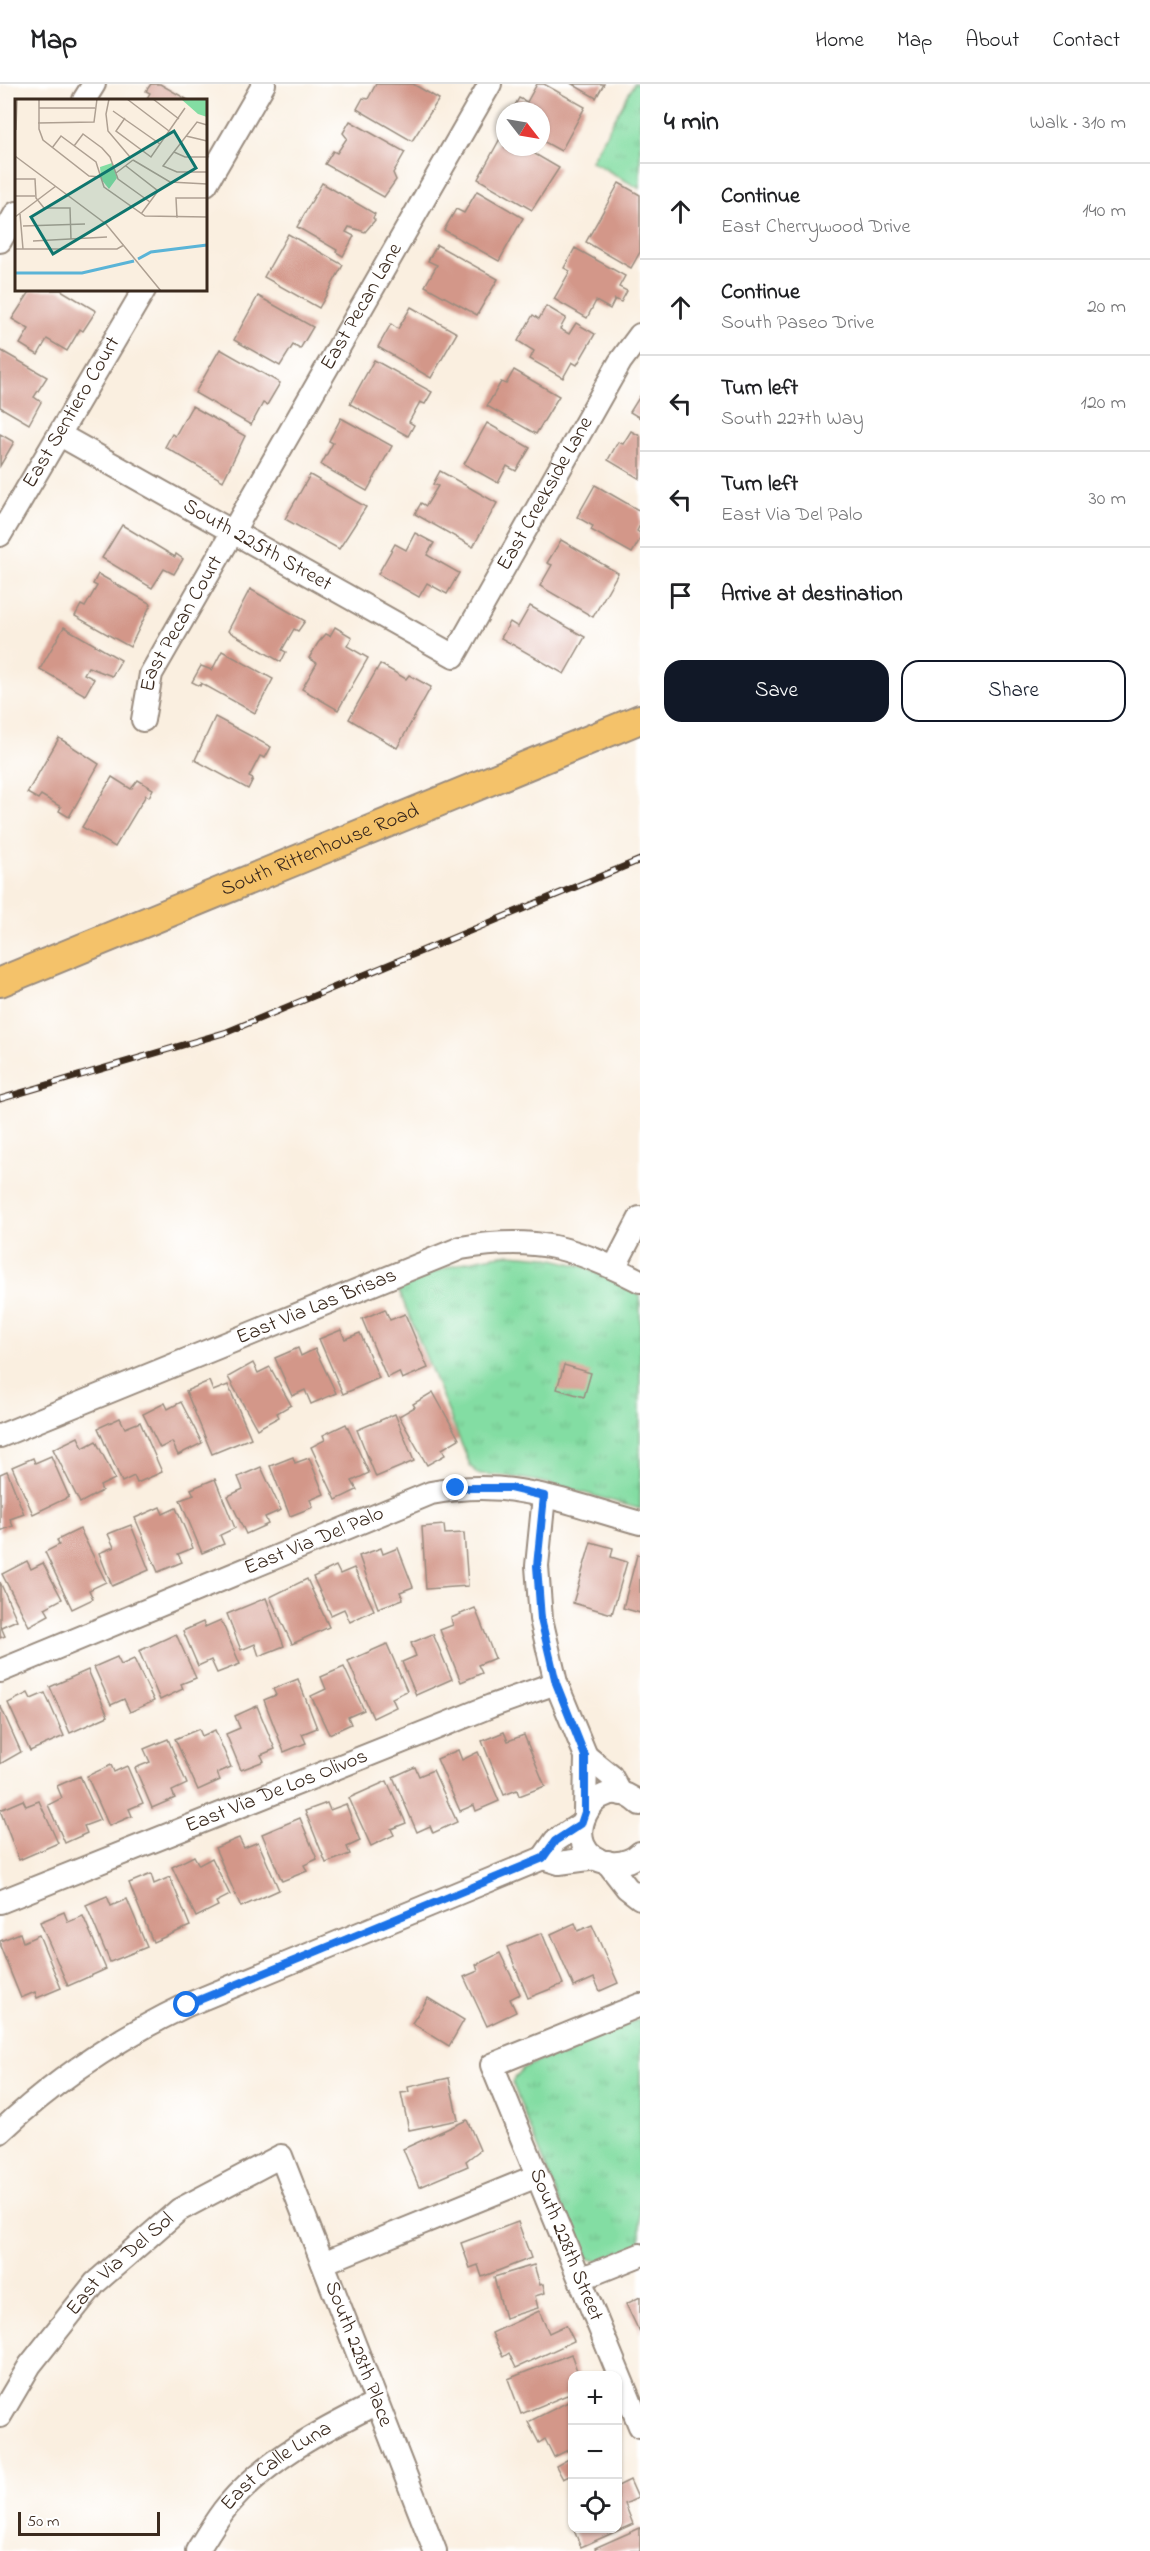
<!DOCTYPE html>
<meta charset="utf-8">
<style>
body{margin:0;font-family:"Indie Flower",sans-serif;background:#f2f2f2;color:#202124}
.controls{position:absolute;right:18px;bottom:18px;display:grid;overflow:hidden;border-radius:12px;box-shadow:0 2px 4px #0004}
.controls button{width:54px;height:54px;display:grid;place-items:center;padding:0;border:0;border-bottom:2px solid #e0e0e0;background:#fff;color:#202124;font:30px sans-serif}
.compass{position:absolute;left:496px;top:18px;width:54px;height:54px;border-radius:50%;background:#fff;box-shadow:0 2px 4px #0004;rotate:121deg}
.scale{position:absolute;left:18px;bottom:15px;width:142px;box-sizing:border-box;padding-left:6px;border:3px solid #3b2a1e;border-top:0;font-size:16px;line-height:21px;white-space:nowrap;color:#3b2a1e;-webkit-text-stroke:4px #fff;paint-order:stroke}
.stop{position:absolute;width:18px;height:18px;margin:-14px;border:4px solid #1a73e8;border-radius:50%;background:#fff}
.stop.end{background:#1a73e8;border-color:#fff;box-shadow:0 2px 6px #0008}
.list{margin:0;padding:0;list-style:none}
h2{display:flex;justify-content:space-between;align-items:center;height:78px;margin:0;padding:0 24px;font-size:26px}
h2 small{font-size:20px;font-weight:400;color:#757577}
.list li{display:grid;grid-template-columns:39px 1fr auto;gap:18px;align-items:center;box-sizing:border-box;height:96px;padding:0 24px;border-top:2px solid #e0e0e0}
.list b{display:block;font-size:22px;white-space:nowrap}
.list p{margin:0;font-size:20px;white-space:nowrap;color:#757577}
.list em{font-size:20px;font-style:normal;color:#757577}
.actions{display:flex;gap:12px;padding:18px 24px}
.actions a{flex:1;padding:14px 0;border:2px solid #111827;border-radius:18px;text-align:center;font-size:21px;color:#111827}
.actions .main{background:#111827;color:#fff}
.icon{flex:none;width:33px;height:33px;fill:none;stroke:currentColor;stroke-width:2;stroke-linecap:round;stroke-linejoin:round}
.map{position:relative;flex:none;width:640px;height:2467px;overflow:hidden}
header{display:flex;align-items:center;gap:36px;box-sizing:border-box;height:84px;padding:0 30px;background:#fff;border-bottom:2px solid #e0e0e0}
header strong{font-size:28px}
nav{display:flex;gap:33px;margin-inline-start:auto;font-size:21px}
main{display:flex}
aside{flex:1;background:#fff}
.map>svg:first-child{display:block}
</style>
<header>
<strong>Map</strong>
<nav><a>Home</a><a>Map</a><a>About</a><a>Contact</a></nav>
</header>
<main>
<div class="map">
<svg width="640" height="2467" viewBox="0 0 640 2467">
<defs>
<pattern id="grass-tufts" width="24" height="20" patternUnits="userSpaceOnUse" patternTransform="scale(1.5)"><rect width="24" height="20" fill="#83dda3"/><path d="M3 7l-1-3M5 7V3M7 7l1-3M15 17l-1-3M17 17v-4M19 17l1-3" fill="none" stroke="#72be8c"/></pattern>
</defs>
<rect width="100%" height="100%" fill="#fff"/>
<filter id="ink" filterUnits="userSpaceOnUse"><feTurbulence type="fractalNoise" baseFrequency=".0167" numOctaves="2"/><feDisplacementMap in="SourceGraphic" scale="12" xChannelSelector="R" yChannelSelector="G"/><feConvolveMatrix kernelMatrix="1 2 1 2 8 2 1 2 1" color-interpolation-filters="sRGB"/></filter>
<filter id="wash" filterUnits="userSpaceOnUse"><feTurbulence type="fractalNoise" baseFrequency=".008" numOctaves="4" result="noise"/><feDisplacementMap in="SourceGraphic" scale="24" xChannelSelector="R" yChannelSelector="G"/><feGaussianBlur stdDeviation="1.35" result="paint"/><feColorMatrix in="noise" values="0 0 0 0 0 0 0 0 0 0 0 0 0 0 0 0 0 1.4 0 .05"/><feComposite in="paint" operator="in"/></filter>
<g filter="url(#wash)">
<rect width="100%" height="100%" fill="#faefe0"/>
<g fill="url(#grass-tufts)" stroke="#5f8460" stroke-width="1.5">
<polygon points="634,0 640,0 640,105 591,77"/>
<path d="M510,1170L545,1173L586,1183L640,1211V1425C586,1410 533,1391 477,1390L470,1381L397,1202C434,1187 469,1174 510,1170Z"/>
<path d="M640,1935V2162C620,2170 598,2187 580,2168L512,1998L523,1984Z"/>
</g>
<g id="blocks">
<g fill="#d39789">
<polygon points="151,0 160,0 188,16 146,16 150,9 146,7"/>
<polygon points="376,0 413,0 439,15 412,57 357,25 363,14 368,15"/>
<polygon points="537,0 544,0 585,23 561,67 541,56 541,27 512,27 519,14 527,18"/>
<polygon points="572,0 604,0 596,14"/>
<polygon points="350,37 405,68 393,89 396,96 384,113 325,80 333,67 337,69 347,54 343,49"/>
<polygon points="502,51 505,53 505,63 523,63 559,84 532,126 478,95"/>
<polygon points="322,99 375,130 373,134 375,136 365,148 349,143 346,148 354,152 343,172 336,168 337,166 297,143"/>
<polygon points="619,99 640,111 640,168 631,184 586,158"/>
<polygon points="477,107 523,134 499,177 444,146 456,125 464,129"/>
<polygon points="288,150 343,181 319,224 264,193"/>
<polygon points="437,161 498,195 477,231 425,202 437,181 428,177"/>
<polygon points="575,164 625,192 619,203 627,207 621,218 615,215 610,225 596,217 587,234 554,215 570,187 564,184"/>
<polygon points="31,206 61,206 96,227 83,247 80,245 67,267 47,255 38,271 20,260 29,245 12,235"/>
<polygon points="258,212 313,243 300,265 293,261 280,282 234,256"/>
<polygon points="546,222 566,234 560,245 569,250 576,239 595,250 577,281 572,278 563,294 530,275 534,267 518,257 533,231 539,235"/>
<polygon points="411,223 457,249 431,294 378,263 391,240 398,245"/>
<polygon points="220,265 280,299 267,321 263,319 251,341 195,309"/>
<polygon points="0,266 47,293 34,313 41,318 29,340 0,323"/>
<polygon points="374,276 432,308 425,320 420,318 409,338 414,341 408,352 350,320"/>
<polygon points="514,286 559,312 536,350 487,322 501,298 506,300"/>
<polygon points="640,312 640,334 630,328"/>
<polygon points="192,322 245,352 223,397 165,363 172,350 175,352"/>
<polygon points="341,334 392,362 367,407 321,381 333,359 329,357"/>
<polygon points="487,339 530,364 516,387 507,382 498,399 464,380"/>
<polygon points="631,347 640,352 640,395 608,376 618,358 623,360"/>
<polygon points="0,350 14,358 0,382"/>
<polygon points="440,387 497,419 473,463 415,430 421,419 426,422 438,402 433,400"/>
<polygon points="310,391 366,423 339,465 285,435"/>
<polygon points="595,401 640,427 640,441 637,447 640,449 640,455 632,469 591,446 593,442 577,433"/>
<polygon points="122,441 175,473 176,470 183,475 174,490 164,485 152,504 102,474"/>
<polygon points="415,449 434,459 427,471 459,489 447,510 427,499 419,513 378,490 395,460 406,466"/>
<polygon points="561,456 618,489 593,533 540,502 552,481 547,479"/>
<polygon points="98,490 151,520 130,563 75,532 81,521 85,523 97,502 93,500"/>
<polygon points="250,505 305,537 298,547 294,545 282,566 286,568 281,578 228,547"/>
<polygon points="530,522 585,553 564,590 501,554 510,538 518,543"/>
<polygon points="64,543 121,576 112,592 88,583 84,590 94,595 85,611 40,585"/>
<polygon points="335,543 352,553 347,562 368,574 338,626 302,605 317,579 309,574 318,559 326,550 330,552"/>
<polygon points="222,567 273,595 255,629 201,599 200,602 192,598 201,582 212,586"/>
<polygon points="380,580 406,595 409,591 431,603 397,664 349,635"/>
<polygon points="215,633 271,663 265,674 260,672 249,693 253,695 248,705 195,676"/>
<polygon points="59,654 99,680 69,733 59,727 61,723 41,711 38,715 27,709"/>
<polygon points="112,693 131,705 138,696 153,705 149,713 146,711 115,763 82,743"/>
<polygon points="385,1225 390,1236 405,1230 428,1284 402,1295 399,1288 387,1294 362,1235"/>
<polygon points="341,1246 345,1255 360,1249 379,1294 343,1310 319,1255"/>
<polygon points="298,1264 301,1272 315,1265 336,1309 311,1320 305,1306 292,1312 275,1274"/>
<polygon points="253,1279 258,1289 270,1283 291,1321 277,1329 279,1333 257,1345 228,1293"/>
<polygon points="564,1281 591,1289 584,1313 557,1305"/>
<polygon points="209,1297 213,1307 228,1301 251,1354 212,1370 186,1307"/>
<polygon points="433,1308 459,1355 442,1365 445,1371 427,1381 399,1332 415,1323 413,1320"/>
<polygon points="181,1318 202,1359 178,1371 172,1358 160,1364 143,1330 165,1319 168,1325"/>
<polygon points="395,1330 414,1377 376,1393 357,1346"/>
<polygon points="120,1334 125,1344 140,1338 162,1388 137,1399 134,1392 122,1398 98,1344"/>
<polygon points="346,1340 369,1389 352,1397 357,1406 336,1416 311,1363 325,1356 323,1351"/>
<polygon points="78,1353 83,1364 96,1357 115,1395 100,1402 102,1407 80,1419 53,1365"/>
<polygon points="51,1372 69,1413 33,1430 12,1383 33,1374 35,1379"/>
<polygon points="293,1373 295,1379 309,1374 324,1410 310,1416 313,1423 290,1432 270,1382"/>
<polygon points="261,1383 281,1426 265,1433 268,1440 246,1450 228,1412 243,1405 238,1393"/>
<polygon points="7,1387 24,1430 10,1435 13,1442 0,1447 0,1390"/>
<polygon points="215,1395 235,1444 220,1451 224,1460 202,1469 180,1416 194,1411 191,1405"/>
<polygon points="160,1423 163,1430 176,1424 193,1464 178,1470 182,1478 158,1488 135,1434"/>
<polygon points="131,1441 149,1486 112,1502 99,1469 114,1463 108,1450"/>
<polygon points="444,1441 445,1450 464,1449 468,1502 426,1505 422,1443"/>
<polygon points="80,1445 106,1498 89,1506 93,1515 72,1525 45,1468 59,1461 57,1456"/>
<polygon points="591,1458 613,1464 611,1473 627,1478 612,1530 573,1519"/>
<polygon points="381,1464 383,1470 398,1464 413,1503 400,1508 403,1515 378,1524 359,1472"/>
<polygon points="637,1471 640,1471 640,1529 623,1524"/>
<polygon points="27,1477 31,1485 43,1479 62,1515 45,1524 49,1531 29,1542 2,1490"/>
<polygon points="336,1482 340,1490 354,1484 374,1526 350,1538 344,1525 331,1531 313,1493"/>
<polygon points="307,1495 329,1543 292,1560 270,1513"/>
<polygon points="0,1498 17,1536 1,1543 5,1552 0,1554"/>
<polygon points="266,1514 284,1562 259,1572 255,1560 241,1566 227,1530"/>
<polygon points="475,1524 495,1574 478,1581 482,1589 461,1598 440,1546 453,1541 451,1534"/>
<polygon points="221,1536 240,1580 217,1589 211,1576 198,1582 183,1547 203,1538 205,1543"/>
<polygon points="176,1550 196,1594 181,1600 183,1605 160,1616 139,1567"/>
<polygon points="433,1550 452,1595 416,1611 402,1578 416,1572 411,1559"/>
<polygon points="387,1560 407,1607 392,1614 396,1623 373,1634 348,1577"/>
<polygon points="117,1573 121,1581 134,1575 154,1617 130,1628 124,1615 111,1621 94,1583"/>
<polygon points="344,1583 364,1626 348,1633 351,1640 329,1650 311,1612 326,1605 321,1593"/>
<polygon points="88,1586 108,1632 70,1649 50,1603"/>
<polygon points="298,1595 317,1644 302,1650 306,1659 284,1668 264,1616 276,1611 273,1605"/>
<polygon points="28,1609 31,1615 45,1609 64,1652 30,1667 8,1619"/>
<polygon points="0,1621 21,1668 0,1680"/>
<polygon points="257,1622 275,1665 261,1671 264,1677 241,1686 226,1650 240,1644 235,1632"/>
<polygon points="199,1645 202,1652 215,1646 231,1683 217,1689 220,1696 198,1706 175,1655"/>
<polygon points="504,1648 508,1657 524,1651 545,1702 519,1712 517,1706 504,1711 482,1657"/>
<polygon points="168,1655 187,1700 172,1707 175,1714 152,1724 135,1684 150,1678 144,1665"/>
<polygon points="458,1666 462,1676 478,1668 499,1717 476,1727 474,1721 460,1727 437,1675"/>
<polygon points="111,1681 114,1688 127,1682 143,1719 129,1725 132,1732 109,1742 87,1692"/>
<polygon points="415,1683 419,1692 433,1686 457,1738 433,1749 430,1742 417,1748 393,1693"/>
<polygon points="80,1692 100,1736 84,1742 87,1749 65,1759 48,1721 62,1714 57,1702"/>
<polygon points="387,1697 406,1739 391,1745 394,1751 371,1762 349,1714"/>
<polygon points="23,1716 26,1722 39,1717 58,1759 19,1776 0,1726"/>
<polygon points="327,1719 330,1726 346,1720 360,1757 347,1763 350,1770 326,1779 305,1727"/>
<polygon points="300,1734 317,1775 304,1781 307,1787 282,1797 262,1750"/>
<polygon points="239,1754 244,1764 258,1758 279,1806 241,1823 215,1764"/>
<polygon points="194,1772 199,1781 212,1774 230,1811 216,1818 218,1822 196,1833 172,1783"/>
<polygon points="151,1790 154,1800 170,1793 190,1842 153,1858 129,1799"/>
<polygon points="107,1812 111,1822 127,1815 147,1863 110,1878 86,1821"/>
<polygon points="64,1828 68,1838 83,1832 106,1885 68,1902 40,1838"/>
<polygon points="575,1839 578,1847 592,1841 618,1899 600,1907 594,1894 574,1903 551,1850"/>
<polygon points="20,1849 23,1858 39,1851 61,1904 37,1914 35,1908 21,1914 0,1862 0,1857"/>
<polygon points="542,1849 563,1900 528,1914 507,1863"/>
<polygon points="500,1869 520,1910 510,1915 516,1928 487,1942 464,1893 478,1887 476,1881"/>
<polygon points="428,1914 464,1936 449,1962 412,1939"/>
<polygon points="449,1994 458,2036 409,2046 401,2009 409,2008 408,2003"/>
<polygon points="467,2036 480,2066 466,2077 468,2082 419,2103 403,2065"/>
<polygon points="518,2138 531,2174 482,2193 478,2181 470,2184 461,2159"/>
<polygon points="534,2181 540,2201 543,2200 545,2209 535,2212 538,2224 505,2234 494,2193"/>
<polygon points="640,2213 640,2249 626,2220"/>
<polygon points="539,2227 549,2249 566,2241 574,2257 516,2284 509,2269 503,2273 492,2249"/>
<polygon points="571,2270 579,2292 572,2292 572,2309 521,2330 508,2295"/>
<polygon points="572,2316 572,2364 554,2373 545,2355 539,2359 528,2338"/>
<polygon points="572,2373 572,2398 569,2392 563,2395 556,2382"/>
<polygon points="630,2396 638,2414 625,2420 633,2440 581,2463 573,2444 618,2444 618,2402"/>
<polygon points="640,2444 640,2467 596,2467 595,2464"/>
</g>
</g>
</g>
<g filter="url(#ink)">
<use href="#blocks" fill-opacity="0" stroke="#9a8c7f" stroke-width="1.5"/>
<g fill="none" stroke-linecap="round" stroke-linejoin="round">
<g stroke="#9a8c7f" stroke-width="26">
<g id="minor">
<polyline points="84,16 94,0"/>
<polyline points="206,100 264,0"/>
<polyline points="0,157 16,129"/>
<path id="s1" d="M60,351L454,572L620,278L640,251"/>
<path id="s2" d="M0,451L144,206"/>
<path id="s3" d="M143,636L151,590L490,0"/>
<polyline points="614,1184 640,1134"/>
<path id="s4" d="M0,1352L461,1164C535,1151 574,1163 640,1197"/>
<polyline points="544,1412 537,1482 541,1535 556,1599 586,1672 585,1728"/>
<path id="s5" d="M0,1587L431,1409C510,1393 565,1418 640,1439"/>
<polyline points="586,1672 611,1692 621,1710"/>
<path d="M640,1720C594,1677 551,1771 610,1779C621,1780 632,1777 640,1769"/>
<polyline points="543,1774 559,1779 596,1774"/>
<polyline points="543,1774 555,1757 581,1740"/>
<polyline points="607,1778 627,1804 640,1814"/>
<path id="s6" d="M0,1818L491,1622L556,1599"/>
<path id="s7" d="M640,1921L492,1981L640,2342"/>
<path d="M0,2048C56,1995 118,1954 187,1921L543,1774"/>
<polyline points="323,2179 537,2092"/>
<polyline points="580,2195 640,2171"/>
<path id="s8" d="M0,2332L30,2281L95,2199L179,2126L281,2072L435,2467"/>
<path id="s9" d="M197,2467C207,2452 216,2435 228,2421C268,2374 323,2346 377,2319"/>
</g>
</g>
<g stroke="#9a8c7f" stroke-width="32">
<g id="major">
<path id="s10" d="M0,898L640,635"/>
</g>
</g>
<use href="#minor" stroke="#fff" stroke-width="22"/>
<use href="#major" stroke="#f4c26a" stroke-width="28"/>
<g stroke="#3b2a1e" stroke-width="7">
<polyline id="rail" points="0,1015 227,948 640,776"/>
</g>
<use href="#rail" stroke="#fff" stroke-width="4.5" stroke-dasharray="14" stroke-linecap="butt"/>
</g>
</g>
<g fill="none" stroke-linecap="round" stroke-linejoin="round" filter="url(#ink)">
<polyline stroke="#1a73e8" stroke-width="8" points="187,1921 543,1774 555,1757 581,1740 585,1728 585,1672 556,1599 541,1535 537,1482 544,1412 510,1404 456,1404"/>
</g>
<g text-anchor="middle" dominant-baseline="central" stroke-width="5" stroke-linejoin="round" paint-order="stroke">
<g font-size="21" fill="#3b2a1e" stroke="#fff">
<text stroke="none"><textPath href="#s3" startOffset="470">East Pecan Lane</textPath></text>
<text stroke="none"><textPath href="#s2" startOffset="142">East Sentiero Court</textPath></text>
<text stroke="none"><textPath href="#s1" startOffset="638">East Creekside Lane</textPath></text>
<text stroke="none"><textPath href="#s1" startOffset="226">South 225th Street</textPath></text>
<text stroke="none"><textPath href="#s3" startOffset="105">East Pecan Court</textPath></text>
<text stroke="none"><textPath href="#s10" startOffset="346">South Rittenhouse Road</textPath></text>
<text stroke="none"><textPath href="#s4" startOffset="342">East Via Las Brisas</textPath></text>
<text stroke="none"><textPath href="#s5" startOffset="340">East Via Del Palo</textPath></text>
<text stroke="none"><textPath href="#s6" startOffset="298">East Via De Los Olivos</textPath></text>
<text stroke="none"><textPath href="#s7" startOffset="354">South 228th Street</textPath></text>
<text stroke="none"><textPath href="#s8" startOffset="195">East Via Del Sol</textPath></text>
<text stroke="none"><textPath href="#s8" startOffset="603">South 228th Place</textPath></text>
<text stroke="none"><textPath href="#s9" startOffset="118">East Calle Luna</textPath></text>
</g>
</g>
<g transform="translate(15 15)">
<rect width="192" height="192" fill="#faefe0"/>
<path d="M166,0H192V18L183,15ZM97,64L102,79L94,90L86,80L85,68Z" fill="#83dda3"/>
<path fill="none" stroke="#5ab4d7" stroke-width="3" d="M123,160L136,153L192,146M0,174H67L119,162"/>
<path fill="none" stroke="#aea092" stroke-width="1.5" d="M24,0V30L28,41L74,77L85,78M94,0L91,15L93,32L115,58M112,0L154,32M138,0L164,20M24,9H80M98,12L145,45M110,19L101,32L136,58L170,9M23,24L79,23L82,0M192,26L182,23L148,67L162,73H192M1,31L2,0M171,37L192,42M59,47L68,35L87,49L95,58L103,80L135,103M37,49L46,37L81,63L89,88L130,117L192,118M159,53L170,58H192M0,57L91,125L146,192M118,61L155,83L192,85M111,67L143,92L126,115M101,74L118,61M0,80H20L21,99L29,109H55L56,140M0,97H20M5,115L8,150M0,118L41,87M162,119L161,99H192M8,127L70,125M18,142L92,138M0,150H102L109,146"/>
<path fill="#0f766e" fill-opacity="0.15" stroke="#0f766e" stroke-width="3" d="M159,32L181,69L38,155L16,118Z"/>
<rect width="192" height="192" fill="none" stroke="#3b2a1e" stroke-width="3"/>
</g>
</svg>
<div class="controls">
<button>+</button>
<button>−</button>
<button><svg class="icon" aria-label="locate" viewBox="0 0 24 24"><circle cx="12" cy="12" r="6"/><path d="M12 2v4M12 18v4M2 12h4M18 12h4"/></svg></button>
</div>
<svg class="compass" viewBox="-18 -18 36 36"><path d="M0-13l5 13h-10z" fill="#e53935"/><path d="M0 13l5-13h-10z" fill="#757577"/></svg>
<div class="scale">50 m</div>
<div class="stop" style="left:187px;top:1921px"></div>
<div class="stop end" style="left:456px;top:1404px"></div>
</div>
<aside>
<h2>4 min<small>Walk · 310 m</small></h2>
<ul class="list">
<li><svg class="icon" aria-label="ahead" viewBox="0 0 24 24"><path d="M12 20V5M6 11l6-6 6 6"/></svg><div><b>Continue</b><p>East Cherrywood Drive</p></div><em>140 m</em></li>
<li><svg class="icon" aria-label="ahead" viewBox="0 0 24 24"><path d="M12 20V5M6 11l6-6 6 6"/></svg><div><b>Continue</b><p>South Paseo Drive</p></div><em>20 m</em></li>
<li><svg class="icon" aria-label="left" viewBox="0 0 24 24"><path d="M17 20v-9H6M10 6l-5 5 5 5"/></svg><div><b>Turn left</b><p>South 227th Way</p></div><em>120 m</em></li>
<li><svg class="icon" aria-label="left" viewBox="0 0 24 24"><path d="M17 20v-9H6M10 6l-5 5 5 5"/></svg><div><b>Turn left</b><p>East Via Del Palo</p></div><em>30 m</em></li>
<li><svg class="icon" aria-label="arrive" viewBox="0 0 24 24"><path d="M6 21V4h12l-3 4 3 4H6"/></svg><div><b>Arrive at destination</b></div></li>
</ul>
<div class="actions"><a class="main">Save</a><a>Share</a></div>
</aside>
</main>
